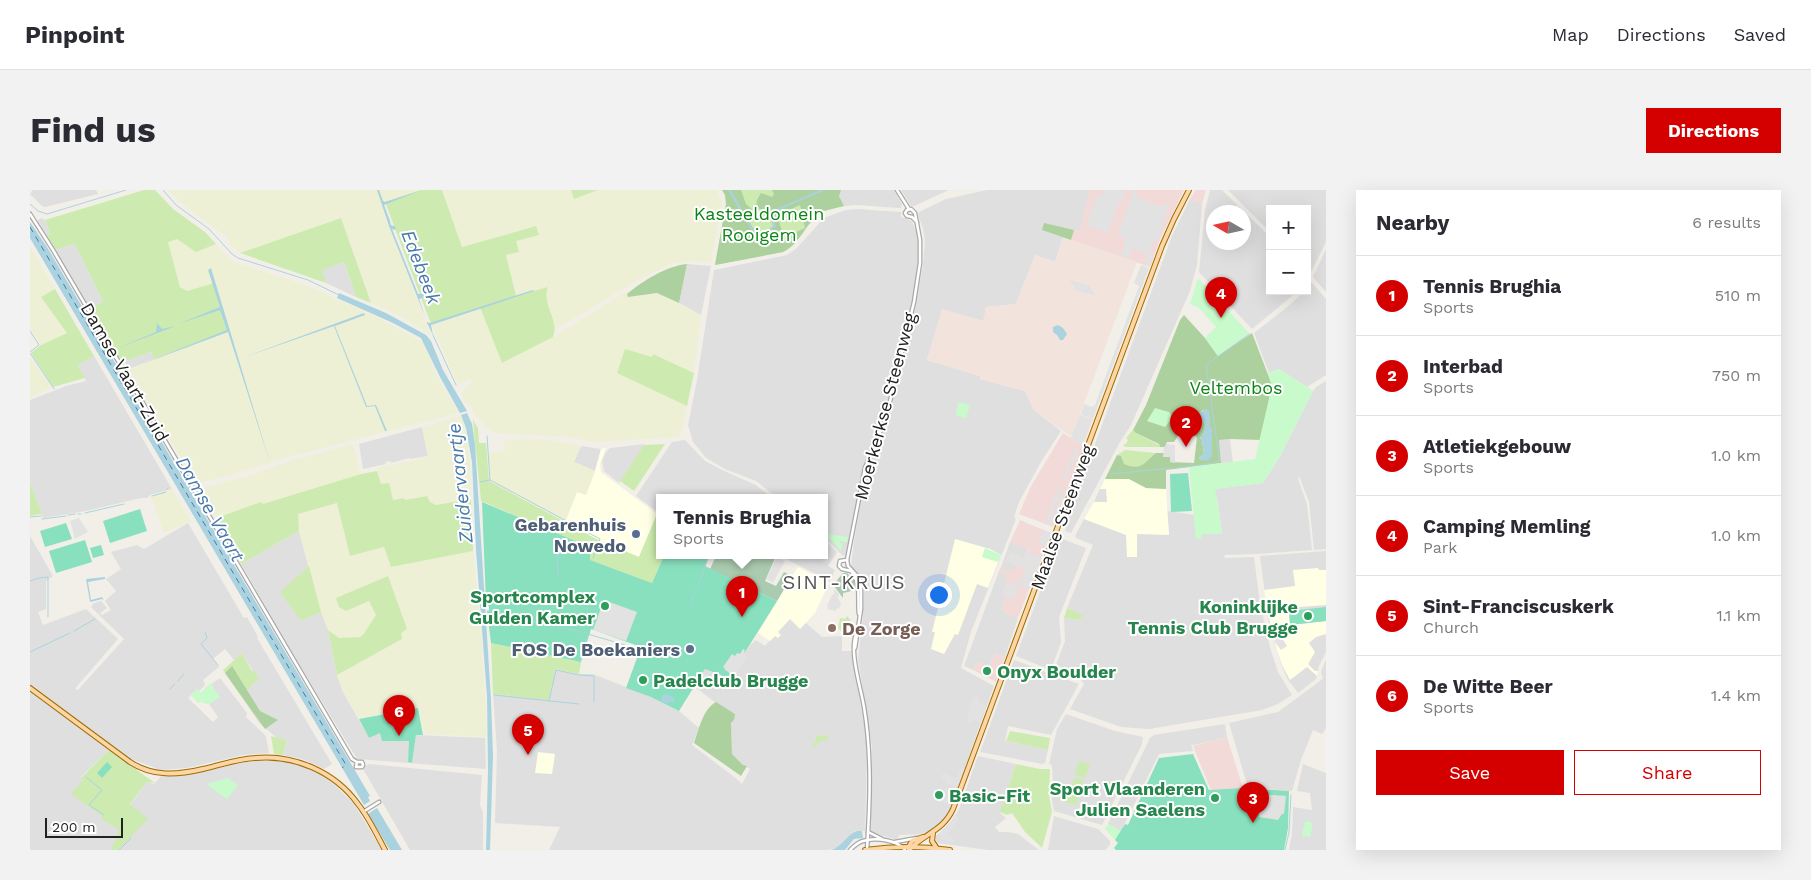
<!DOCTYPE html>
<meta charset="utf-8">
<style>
body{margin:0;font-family:"Work Sans",sans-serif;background:#f2f2f3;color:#2b2b33}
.controls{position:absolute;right:15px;top:15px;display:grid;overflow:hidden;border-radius:0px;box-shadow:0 5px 20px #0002}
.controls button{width:45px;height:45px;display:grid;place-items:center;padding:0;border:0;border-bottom:1px solid #e1e1e2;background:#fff;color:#2b2b33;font:25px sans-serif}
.compass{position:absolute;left:1176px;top:15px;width:45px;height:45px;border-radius:50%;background:#fff;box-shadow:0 5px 20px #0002;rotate:279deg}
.scale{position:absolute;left:15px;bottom:12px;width:78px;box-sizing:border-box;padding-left:5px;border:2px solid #222;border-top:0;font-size:14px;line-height:18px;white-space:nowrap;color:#222;-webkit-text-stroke:4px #fff;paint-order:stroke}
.you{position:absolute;left:908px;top:404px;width:18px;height:18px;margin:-12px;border:4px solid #fff;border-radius:50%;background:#1a73e8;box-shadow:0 0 0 8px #1a73e833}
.badge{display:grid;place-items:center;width:32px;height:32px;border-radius:50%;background:#d40000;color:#fff;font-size:16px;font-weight:700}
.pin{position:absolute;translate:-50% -41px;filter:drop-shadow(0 1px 2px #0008)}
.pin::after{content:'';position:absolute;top:26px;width:18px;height:15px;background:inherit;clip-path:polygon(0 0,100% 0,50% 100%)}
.popup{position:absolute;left:626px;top:304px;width:172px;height:65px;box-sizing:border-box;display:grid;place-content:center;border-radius:0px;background:#fff;filter:drop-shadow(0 1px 4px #0005);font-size:16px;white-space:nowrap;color:#7c7c81}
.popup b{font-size:19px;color:#2b2b33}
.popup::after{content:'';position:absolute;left:50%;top:100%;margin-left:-10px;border:10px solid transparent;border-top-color:#fff}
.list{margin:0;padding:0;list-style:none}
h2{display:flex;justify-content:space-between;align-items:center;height:65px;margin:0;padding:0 20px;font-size:21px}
h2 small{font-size:16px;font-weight:400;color:#7c7c81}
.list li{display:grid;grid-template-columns:32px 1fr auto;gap:15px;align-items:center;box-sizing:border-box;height:80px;padding:0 20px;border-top:1px solid #e1e1e2}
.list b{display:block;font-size:19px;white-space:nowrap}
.list p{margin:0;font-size:16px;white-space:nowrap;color:#7c7c81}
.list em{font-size:16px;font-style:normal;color:#7c7c81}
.actions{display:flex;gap:10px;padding:15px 20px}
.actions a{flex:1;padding:11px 0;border:1px solid #d40000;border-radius:0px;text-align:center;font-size:18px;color:#d40000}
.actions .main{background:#d40000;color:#fff}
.map{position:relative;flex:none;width:1296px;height:660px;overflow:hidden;border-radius:0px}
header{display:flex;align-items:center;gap:30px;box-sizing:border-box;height:70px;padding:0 25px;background:#fff;border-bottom:1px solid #e1e1e2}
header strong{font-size:24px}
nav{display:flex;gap:28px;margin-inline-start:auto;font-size:18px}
.intro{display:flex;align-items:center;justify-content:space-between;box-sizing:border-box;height:120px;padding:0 30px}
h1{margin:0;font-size:35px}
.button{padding:12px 22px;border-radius:0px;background:#d40000;color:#fff;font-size:18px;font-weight:700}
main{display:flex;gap:30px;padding:0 30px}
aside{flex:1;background:#fff;border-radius:0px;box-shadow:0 5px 20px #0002}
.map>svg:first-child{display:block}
</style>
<header>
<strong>Pinpoint</strong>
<nav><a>Map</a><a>Directions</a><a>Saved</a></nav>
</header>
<div class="intro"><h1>Find us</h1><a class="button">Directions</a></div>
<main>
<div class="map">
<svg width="1296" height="660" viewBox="0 0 1296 660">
<rect width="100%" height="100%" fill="#f2efe9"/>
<g fill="#e0dfdf" fill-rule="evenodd">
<polygon points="3,0 66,0 68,4 15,17 12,16 0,4"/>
<polygon points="811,0 864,0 872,14 871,18 868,18 827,15 814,16 809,6"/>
<polygon points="871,0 919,0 884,16 881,16"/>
<polygon points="957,0 1060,0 1050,41 1044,40 1041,50 1033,47 1025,72 1005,65 986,114 956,117 954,131 912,120 897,170 950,186 950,189 995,201 1004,220 1031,241 1011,272 989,312 984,327 986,329 941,442 931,478 964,496 920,619 913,631 906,638 892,644 869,645 867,650 841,642 842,557 828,469 833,426 834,394 830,386 821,376 824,351 836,280 857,234 885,118 893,76 895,52 893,38 888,25 889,22 916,9"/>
<path d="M1180,0H1192L1240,47V101H1268L1222,139L1169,82L1175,20ZM1184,22H1214V52H1184Z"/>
<polygon points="1198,0 1296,0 1296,52 1280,84 1277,81 1277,19 1240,19 1240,42"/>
<polygon points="1160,9 1172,14 1167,75 1160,101 1101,235 1090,252 1041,343 1035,341 1037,336 1035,335 1142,46"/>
<polygon points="827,19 871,22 871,27 882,31 885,39 890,42 890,50 888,91 856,228 835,278 819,364 813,366 795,348 794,308 748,308 726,291 695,279 676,268 663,252 658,235 667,190 684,80 757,65 766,59 794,28 816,20"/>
<polygon points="11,28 15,30 20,43 16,46 7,31"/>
<polygon points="45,54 73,112 59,118 24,60"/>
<polygon points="1296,59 1296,102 1283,87"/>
<polygon points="314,72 326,107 296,93 291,80"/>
<polygon points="657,74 681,76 671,125 649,113"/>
<polygon points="1281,92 1296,109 1296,185 1277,197 1249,179 1239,183 1224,143 1261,114 1274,101 1277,101 1277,97"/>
<polygon points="121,162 124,169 99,179 97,177 95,171"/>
<polygon points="64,166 142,299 120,305 117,308 111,308 56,321 13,328 0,292 0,210 36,196 56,191 48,175"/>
<polygon points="1296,191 1296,359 1284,360 1279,312 1269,286 1268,289 1277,314 1282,360 1227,364 1194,365 1195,368 1224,367 1230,414 1241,461 1248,482 1262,505 1248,514 1232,520 1119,539 1091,537 1040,519 1054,494 1051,490 1024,480 1035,451 1034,428 1050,430 1052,425 1037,418 1063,355 1046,348 1045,346 1054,329 1097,345 1097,367 1107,344 1139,344 1137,321 1165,325 1171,344 1192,344 1188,314 1184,299 1233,293 1250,266 1283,201 1286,197"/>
<polygon points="392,237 398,266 380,269 379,268 361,273 360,271 355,272 356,274 333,279 329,254"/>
<polygon points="1200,249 1203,273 1191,273 1189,250"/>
<polygon points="655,250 675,271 692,280 726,295 742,308 630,308 629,323 606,306 642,252"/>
<polygon points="615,254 589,293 574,281 572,271 576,262 580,258"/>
<polygon points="551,256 571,259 565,281 544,272"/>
<polygon points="1070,299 1077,299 1077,312 1064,312"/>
<polygon points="158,333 214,428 217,427 228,447 227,448 302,574 294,579 275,570 253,565 257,550 247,548 229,533 211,506 223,481 212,463 204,470 195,459 183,469 189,477 173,490 175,494 174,496 169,501 167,499 158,508 183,532 188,527 179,514 189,507 181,494 190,488 217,523 216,527 236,546 239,563 213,565 157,578 131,580 101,569 0,494 0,346 23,386 16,391 16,419 8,422 13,435 56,419 88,449 48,495 45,499 48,500 94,449 61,417 63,415 62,414 71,411 77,418 70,423 72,425 81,420 75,411 86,401 76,389 91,379 81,362 107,355 114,359"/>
<polygon points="269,341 279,376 251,402 271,431 291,422 298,440 307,485 313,502 339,548 350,542 352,551 380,551 378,572 382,573 386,545 455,548 456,579 327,569 267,471 211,374"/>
<polygon points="1030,348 1056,358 1029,427 1031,452 1021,480 986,466"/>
<polygon points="795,350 807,362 798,376 805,380 800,391 750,366 794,366"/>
<polygon points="980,352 999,359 994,368 980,363 986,375 983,382 977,382 971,377"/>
<polygon points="1296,361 1296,462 1289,476 1286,489 1268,503 1258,490 1253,479 1245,455 1238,428 1230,366"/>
<polygon points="969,381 977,385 977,390 972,404 976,406 972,418 974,419 973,422 988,428 975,467 965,464 959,477 948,471 943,480 934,476"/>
<polygon points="760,428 770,438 776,433 792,447 812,446 812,461 821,461 836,544 837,566 835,641 825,641 807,658 797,660 519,660 530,637 465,633 467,561 463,504 483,506 525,479 549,484 563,484 621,507 649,521 669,538 662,555 707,589 712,594 720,579 713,575 702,564 701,533 704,523 692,518 664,496 675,479 699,487 721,454 726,450 735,456"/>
<polygon points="1296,469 1296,538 1292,544 1283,540 1271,570 1262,601 1218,598 1199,533 1248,522 1290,491 1293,488 1291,483 1292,479"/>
<polygon points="984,470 1049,494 1021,545 978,536 975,551 1018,560 1015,573 1012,574 950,562"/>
<polygon points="0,501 79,560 51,587 54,590 58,614 72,626 100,615 117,592 124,594 131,586 151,586 221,571 249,571 270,575 292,585 304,594 324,614 352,660 0,660"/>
<polygon points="1036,524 1085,541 1113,547 1112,554 1072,635 1024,621 1021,604 1023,594 1022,575 1019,574 1027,539"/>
<polygon points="1195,534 1197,547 1173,553 1163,555 1161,554 1163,561 1129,564 1091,641 1078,634 1120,548 1124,545"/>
<polygon points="948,566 986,574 970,623 976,628 965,637 969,642 978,642 988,644 1009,660 958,660 907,653 905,647 922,631 929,619"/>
<polygon points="339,574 452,585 450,615 453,622 453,660 380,660 333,579 335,576"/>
<polygon points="1273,574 1296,583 1296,660 1259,660 1262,643 1263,617 1282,620 1280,603 1267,601"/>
<polygon points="1024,626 1068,639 1080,651 1080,655 1075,660 1018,660"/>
</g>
<g fill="#f2dad9">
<polygon points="1060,0 1154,0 1130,49 1120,77 1041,50 1044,40 1050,41"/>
<polygon points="1166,0 1176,0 1172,14 1160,9"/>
<polygon points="1033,243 1054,256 1023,337 989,324 1001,296"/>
<polygon points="990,330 1021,343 988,428 973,422 973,419 972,418 976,406 972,404 977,390 975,389 977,385 969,381 971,377 975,379 975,381 979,380 983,382 985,375 976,371 980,362 994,368 999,360 980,352"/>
<polygon points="965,464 975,467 966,492 943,480 948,471 959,477"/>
<polygon points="1197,547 1213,598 1181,600 1163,556"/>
</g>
<g fill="#ffffe5">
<polygon points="576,258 570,274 571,282 627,324 609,367 572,352 535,332 547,302 556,305 565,281 571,259"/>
<polygon points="1075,289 1099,289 1116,298 1136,299 1139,345 1107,344 1107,367 1097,367 1096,345 1054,329 1064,312 1077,312 1076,299 1070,299"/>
<polygon points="925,349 960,359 971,365 958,398 947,394 928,445 925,444 914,464 901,459 905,442 902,442"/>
<polygon points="768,377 799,393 785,423 770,439 760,429 748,442 751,445 748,448 745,446 740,451 728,443"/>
<polygon points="1288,378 1289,380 1296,380 1296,415 1269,417 1269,420 1259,421 1260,435 1296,431 1296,444 1286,447 1279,453 1285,462 1278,474 1285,481 1288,481 1287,486 1277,477 1260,490 1253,477 1247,461 1239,428 1234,400 1265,396 1263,380"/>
<polygon points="508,562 525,564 522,584 505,583"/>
</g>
<polygon fill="#f3e3dd" points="1033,47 1107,72 1050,224 1063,229 1054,256 1004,220 995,201 950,189 950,186 897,170 912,119 953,131 956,117 986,114 1005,65 1025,72"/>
<g fill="#eef0d5">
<polygon points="138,0 391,0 351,14 401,145 374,128 341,113 311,28 210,63 200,54 196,45 188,41 151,13"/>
<polygon points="412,0 541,0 545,8 568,0 687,0 692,13 681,73 661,71 643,73 608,90 525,140 516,110 517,98 486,106 476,65 486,51 504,36 432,57"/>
<polygon points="147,49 166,62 186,54 204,72 276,95 349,128 387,149 394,153 408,188 428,222 425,224 258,267 215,281 166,294 99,179 198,141 184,93 157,101 150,96 138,52"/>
<polygon points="0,57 25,99 11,107 37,143 11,155 0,139"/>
<polygon points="596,102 598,107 627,103 636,106 671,125 664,183 624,164 623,167 596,159 587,182 657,216 653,238 650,243 651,247 565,252 531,246 474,244 462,242 447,228 439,214 435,212 431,205 431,203 442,192 440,189 428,195 401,134 450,117 473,173 523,147"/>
<polygon points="0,166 21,197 16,201 0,207"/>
<polygon points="431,226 435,237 440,273 441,309 406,315 400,312 397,306 375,310 374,308 362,310 359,293 351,295 347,278 398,267 392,237"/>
<polygon points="474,249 521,250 551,256 544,272 565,281 556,305 547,302 535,332 459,291 457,263 475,261"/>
<polygon points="323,254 331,284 261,307 233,314 231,312 188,329 170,298 218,286 260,271"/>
<polygon points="142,299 161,331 134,343 121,306"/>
<polygon points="307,313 320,366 355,357 361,377 443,361 452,453 457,547 395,544 389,518 329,529 313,502 307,485 372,449 358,386 309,417 316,421 339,411 346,425 333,446 309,448 298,440 288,414 269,341 268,324"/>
</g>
<g fill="#cdebb0">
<polygon points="114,0 125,0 143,19 175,42 186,54 166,62 147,49 138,52 150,97 157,101 184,93 198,141 124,169 121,162 95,171 87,167 59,118 73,112 45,54 24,60 16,46 20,43 15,30"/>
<path d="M391,0H412L432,57L506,36L509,45L486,51L489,62L476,65L486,106L518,97C511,115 530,129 523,147L472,173L450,117L401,134L355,12Z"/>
<polygon points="541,0 568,0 544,9"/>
<path d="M692,0H811L809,6L814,16C807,18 800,19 794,21C776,30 771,54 753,62L685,75L696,14L695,5Z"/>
<polygon points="311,28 341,113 326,107 314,72 292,80 296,93 210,63"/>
<polygon points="25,99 64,166 48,175 55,188 23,197 1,163 11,155 37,143 11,107"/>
<polygon points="595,159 622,167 623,164 664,183 657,216 587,183"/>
<polygon points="444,229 444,232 448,238 449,253 456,253 459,291 572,352 609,367 627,324 629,325 630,366 634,366 622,393 560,370 560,357 451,311 443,231"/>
<polygon points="1103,240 1106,243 1129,255 1130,257 1095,257 1093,254 1096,254 1098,250 1096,248"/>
<polygon points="635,254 604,301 590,291 614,255"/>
<path d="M1095,260L1126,263C1115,271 1112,282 1094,275L1091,266L1087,265Z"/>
<polygon points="347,281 351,294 359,293 363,310 374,308 375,310 397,306 400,312 406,315 441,309 443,361 361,377 354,357 320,366 307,313 268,324 269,341 211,374 187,332 188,329 192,326 231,312 233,314 331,284"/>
<polygon points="0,292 12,324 0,326"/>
<polygon points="279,376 291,422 271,431 250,402"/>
<polygon points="358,386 377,439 371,443 372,449 307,485 298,440 309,448 330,447 333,445 346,425 339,411 316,421 309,417 306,408"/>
<polygon points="1037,418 1053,425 1050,430 1034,428"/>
<polygon points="817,426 823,433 814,442 812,442 808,438 810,428 815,429"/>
<polygon points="461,453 551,472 549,484 525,479 519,510 463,504"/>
<polygon points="212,463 222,481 224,480 229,488 211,506 193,480"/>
<polygon points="980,541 1020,548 1018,560 976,551"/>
<polygon points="798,545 798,550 790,551 785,558 782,556 786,551 786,546"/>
<polygon points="241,546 257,550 253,565 244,564"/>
<polygon points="79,560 125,593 117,592 100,614 118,629 88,660 81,660 89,640 71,629 72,626 41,604 53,590 51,588"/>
<polygon points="1049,571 1060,574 1055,588 1045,585"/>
<polygon points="986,574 1010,579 1020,579 1019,605 1022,622 1012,658 995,642 982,623 977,625 970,622"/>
<polygon points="1044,588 1054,590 1046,615 1029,610 1032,598 1040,600"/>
</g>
<g fill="#add19e" fill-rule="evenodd">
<path d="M692,0H711L716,14L723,20L719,25V31L726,43H732L735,45L739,44V39L743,36L739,22L727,18L726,16L727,10L731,3L742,7L744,4L742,0H811L809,6L814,16C807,18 800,19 794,21C776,30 771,54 753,62L685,75L696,14L695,5ZM770,15L775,38L754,48L747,25Z"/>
<polygon points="1014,33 1044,40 1041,50 1012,40"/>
<path d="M657,74L649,113L627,103L598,107L597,104C613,91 636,76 657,74Z"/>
<path d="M1154,125L1175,148L1188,166L1222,143L1242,195L1231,250L1200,249L1189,250L1191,273L1136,280V299L1116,298L1099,289H1075L1087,265L1091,266L1094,274C1112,282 1115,271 1126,263H1134V267H1140V272L1164,273L1167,247L1160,244H1149L1144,252H1137L1135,257H1130L1129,254L1106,243L1103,240L1116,215L1150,130ZM1173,220H1178L1180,230L1179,235L1182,240V264L1175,270H1171L1169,268L1174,264L1172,250L1170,248L1174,243L1176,235L1169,223Z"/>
<polygon points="202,476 230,521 248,530 235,539 195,483"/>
<path d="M686,512L705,524L704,530L701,533L702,564L713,575L717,576L711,586L664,553C669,539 673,519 686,512Z"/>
</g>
<g fill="#aacbaf">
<polygon points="686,366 746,366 735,391 746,396 754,382 762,386 747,411 680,379"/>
<polygon points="813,383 817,383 824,390 826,400 813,403 813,408 804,396 808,389"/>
</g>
<g fill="#c8facc">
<polygon points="1168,88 1219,143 1188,166 1175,148 1186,137 1169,118 1160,114"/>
<polygon points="1249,179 1283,201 1250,266 1233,293 1185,299 1188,314 1192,344 1172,344 1171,349 1166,349 1159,277 1225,269 1242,196 1238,183"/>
<polygon points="928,212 940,215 936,228 926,226"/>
<polygon points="1125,218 1139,222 1143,227 1135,237 1117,231"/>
<polygon points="798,344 818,347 817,352 810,351 810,353 812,354 811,361 799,348"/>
<polygon points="955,358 971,365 968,372 952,367"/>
<polygon points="180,493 190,507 179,514 172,513 173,508 171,512 168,513 161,505 167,499 171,503"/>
<polygon points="198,588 208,595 197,609 176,594"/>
<polygon points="1275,631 1283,633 1280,647 1272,646"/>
<polygon points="1078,634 1091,641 1085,650 1075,639"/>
</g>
<g fill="#88e0be">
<polygon points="1158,283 1162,321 1141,322 1140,284"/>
<polygon points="452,312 560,357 560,370 622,393 634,366 678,366 675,376 747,411 699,488 675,479 649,521 621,507 596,498 611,457 561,439 551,472 461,453 457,421 459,421 459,417 456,412"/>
<polygon points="110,319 117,341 80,353 73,331"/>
<polygon points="36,333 42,349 15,357 10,341"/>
<polygon points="55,350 62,372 26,383 19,361"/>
<polygon points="71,355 74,365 63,368 60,358"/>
<polygon points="1296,417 1296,431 1260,435 1259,421"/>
<polygon points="388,518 393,545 386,545 382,573 378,572 379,551 352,551 350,543 339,548 329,529"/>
<polygon points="1163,564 1179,600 1212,598 1259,601 1258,638 1254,660 1086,660 1084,658 1088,653 1085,650 1095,634 1098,635 1129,568"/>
<polygon points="77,572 82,577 72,588 67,583"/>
</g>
<g fill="#e2e2e2">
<polygon points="1074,0 1095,1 1091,13 1088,13 1078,43 1056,35 1067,5 1072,6"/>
<polygon points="1102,0 1106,0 1108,8 1132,17 1134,13 1139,15 1127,51 1125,51 1120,58 1120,62 1123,65 1119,75 1115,74 1118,66 1117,64 1102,59 1099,68 1091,65 1095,53 1092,46 1088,44 1103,3"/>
<polygon points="1111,75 1119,78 1063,229 1051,224 1054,214 1062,217 1065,215 1109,96 1104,93"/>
<polygon points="1040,90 1059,95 1065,105 1046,101"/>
<polygon points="1050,225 1062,230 1052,255 1041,248"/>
<polygon points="1137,254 1145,255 1145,273 1140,272 1140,267 1133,267 1134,257"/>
<polygon points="1045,258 1049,259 1035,291 1032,290"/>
<polygon points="1028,298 1034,301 1033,303 1035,304 1023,334 1021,333 1021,336 1014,333 1015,331 1021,333 1033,303 1027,301"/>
<polygon points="1026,303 1030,304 1020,331 1016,330"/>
<polygon points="49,328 58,342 45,349 40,331"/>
<polygon points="1013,340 1021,343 1016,356 1008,352"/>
<polygon points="980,362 994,368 997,362 1012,368 1000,399 990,395 984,409 972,404 977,392 987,395 990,387 993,388 996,380 976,371"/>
<polygon points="747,367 755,371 743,393 736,389"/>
<polygon points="804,399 809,404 808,408 811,414 809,419 807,418 806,421 797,419 798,417 797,416 802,405 803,405 804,403"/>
<polygon points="574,410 607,422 596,451 563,440"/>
<polygon points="1249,443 1257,456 1251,460 1245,452 1244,447"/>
<polygon points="713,459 715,460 714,462 718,465 704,486 694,479 695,478 693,477 702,464 705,466 707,463 710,464"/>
<polygon points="945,506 949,508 948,511 957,516 950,532 944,530 943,533 940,532 939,534 937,530 938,522 942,508"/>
<polygon points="931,578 934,579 927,597 915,593 915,590 911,589 913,583 927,588"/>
<polygon points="915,598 926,602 921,615 910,611"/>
<polygon points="1230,604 1256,606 1254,624 1252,624 1248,630 1229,627"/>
<polygon points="925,625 929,628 918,644 925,650 924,652 911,650 909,643 914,640"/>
</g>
<g fill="#aad3df">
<polygon points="347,0 349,0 353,11 355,12 392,0 354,15 361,35 366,37 365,40 362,39 388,104 395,104 395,107 389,109 396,129 359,36"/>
<polygon points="698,0 701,0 727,46 724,44"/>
<polygon points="790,0 795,0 742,23 746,37 741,40 741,44 737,47 729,45 729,43 732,43 737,45 739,39 743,36 740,23 742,21"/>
<polygon points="0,32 17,57 340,606 338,607 340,611 334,615 0,48"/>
<polygon points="181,78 240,273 198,142 112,174 197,140 190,120 148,134 190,117 178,80"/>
<polygon points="503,100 504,101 401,135 403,145 397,133 397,132 400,133"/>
<polygon points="309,103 356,123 396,145 401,151 413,180 437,221 430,223 410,187 391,148 363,133 307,108"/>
<polygon points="334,123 335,125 305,136 337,216 346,215 357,241 355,241 345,216 336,217 304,136 209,169"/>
<polygon points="127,133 132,139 146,136 88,158 126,142"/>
<polygon points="1028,135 1033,138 1037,144 1033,150 1030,150 1027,145 1023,142 1023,137"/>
<polygon points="1176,219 1178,220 1181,231 1179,234 1182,240 1182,264 1181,268 1175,271 1171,270 1169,268 1174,264 1172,250 1170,248 1174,243 1176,235 1169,223"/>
<polygon points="437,223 442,234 445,254 461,510 463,566 460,660 456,660 458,579 457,506 446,360 442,272 436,238 431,225"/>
<polygon points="75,387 75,389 58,392 61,410 72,407 74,410 72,409 60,412 56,389"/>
<polygon points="636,504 645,508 644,512 635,513 631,511 632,506"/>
<polygon points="347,618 372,660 360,660 338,624"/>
<path d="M827,641H832L833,648L824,649L815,660H801C812,657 816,645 827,641Z"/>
</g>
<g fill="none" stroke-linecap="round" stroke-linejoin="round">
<g stroke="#aad3df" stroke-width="1">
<polyline points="133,0 146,15 179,39 202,64 208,68 278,90 309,105"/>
<polyline points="0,14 8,21 17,24 96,0"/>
<polyline points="354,17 360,32"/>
<polyline points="0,141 9,155 0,162"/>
<polyline points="403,145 426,195"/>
<polyline points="0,163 24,199"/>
<polyline points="1146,278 1185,273 1188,271 1189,268 1176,175 1219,144"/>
<polyline points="1081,284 1142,278"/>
<polyline points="460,290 570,349 563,368"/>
<polyline points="450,292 460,290 457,246"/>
<polyline points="137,299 138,298"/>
<polyline points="122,306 136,302"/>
<polyline points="55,323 94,314"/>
<polyline points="48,324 51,324"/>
<polyline points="38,325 45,324"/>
<polyline points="0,327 11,326"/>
<polyline points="12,329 36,326"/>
<polyline points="527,345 528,386"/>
<polyline points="530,356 552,356"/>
<polyline points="0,391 9,388 18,387 18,427"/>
<polyline points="667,398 679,366"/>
<polyline points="660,414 666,400"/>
<polyline points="458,421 556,443"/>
<polyline points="44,441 65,429"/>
<polyline points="175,442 177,448 171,454 188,475"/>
<polyline points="0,462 40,443"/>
<polyline points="550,472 558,444 595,455"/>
<polyline points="148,491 154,484"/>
<polyline points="140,499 145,494"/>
<polyline points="464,505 549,514"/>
<polyline points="519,511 526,480 549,485 564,486 564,512"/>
<polyline points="56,587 72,600 59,615 74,625"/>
<polyline points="89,660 101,648"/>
<polyline points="1255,660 1259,642 1261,605"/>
</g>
<polyline stroke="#4a7aab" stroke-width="1" stroke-dasharray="6 5" stroke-linecap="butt" points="0,37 316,575 312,578"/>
<g stroke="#a9a9a9" stroke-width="5">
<g id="minor">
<polyline points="867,0 879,19"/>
<polyline points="0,24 23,60 322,569 327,572 332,572 333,575 332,577 326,577 327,572"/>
<polyline points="817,370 835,278 856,228 884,112 890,73 890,50 885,23 881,19 877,20 875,23 877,26 882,27 887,32"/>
<polyline points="817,370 818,376 829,388 831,397 831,419 825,458"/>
<path d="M817,370L810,371L809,376L812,379L821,381C832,395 827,408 829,424"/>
<path d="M827,442C818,459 831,498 834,517C842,565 840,613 837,660"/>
<polyline points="333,622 349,612"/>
<polyline points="838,642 852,649"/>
<polyline points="865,652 887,648"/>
<path d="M820,660C824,656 828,652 833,651C846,647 867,650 875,660"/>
</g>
</g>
<g stroke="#a06b00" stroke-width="6">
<g id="major">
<path d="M0,498L100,572C123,587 147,585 173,579C190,575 207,569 225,568C264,564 305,582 328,614C339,628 347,645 355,660"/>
<polyline points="903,643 902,651 906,657"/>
<polyline points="878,658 882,651 893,647"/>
<path d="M835,660C864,656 891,656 920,660"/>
<path d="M879,660C895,643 913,641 923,619L1132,56L1144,29L1159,0"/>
</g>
</g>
<use href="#minor" stroke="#fff" stroke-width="2.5"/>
<use href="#major" stroke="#fcd6a4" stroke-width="4"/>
</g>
<g fill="#5c6f8a" stroke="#fff" stroke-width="2">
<circle cx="606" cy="344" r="5"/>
<circle cx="660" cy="459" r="5"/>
</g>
<g fill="#2e9e5b" stroke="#fff" stroke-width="2">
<circle cx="575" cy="416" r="5"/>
<circle cx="1278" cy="426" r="5"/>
<circle cx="957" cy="481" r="5"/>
<circle cx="613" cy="490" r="5"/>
<circle cx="909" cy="605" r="5"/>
<circle cx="1185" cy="608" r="5"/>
</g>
<circle fill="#8d6e63" stroke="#fff" stroke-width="2" cx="802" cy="438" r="5"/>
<g text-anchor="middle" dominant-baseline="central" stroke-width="4" stroke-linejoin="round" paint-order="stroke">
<g font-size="18" fill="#0c8416" stroke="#fff">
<text x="729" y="23">Kasteeldomein<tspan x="729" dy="21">Rooigem</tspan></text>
<text x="1206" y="197">Veltembos</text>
</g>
<g font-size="18" fill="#222" stroke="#fff">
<text transform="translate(95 182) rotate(60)">Damse Vaart-Zuid</text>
<text transform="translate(855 216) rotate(-75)">Moerkerkse Steenweg</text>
<text transform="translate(1032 327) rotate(-70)">Maalse Steenweg</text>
</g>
<g font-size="18" font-weight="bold" fill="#4e5e75" stroke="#fff" text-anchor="end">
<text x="596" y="334">Gebarenhuis<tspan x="596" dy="21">Nowedo</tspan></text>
<text x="650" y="459">FOS De Boekaniers</text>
</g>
<g font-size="18" font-weight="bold" fill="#27864d" stroke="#fff" text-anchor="end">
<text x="565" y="406">Sportcomplex<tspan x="565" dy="21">Gulden Kamer</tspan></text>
<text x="1268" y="416">Koninklijke<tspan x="1268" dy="21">Tennis Club Brugge</tspan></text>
<text x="967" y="481" text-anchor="start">Onyx Boulder</text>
<text x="623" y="490" text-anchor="start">Padelclub Brugge</text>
<text x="1175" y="598">Sport Vlaanderen<tspan x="1175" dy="21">Julien Saelens</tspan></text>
<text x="919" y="605" text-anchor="start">Basic-Fit</text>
</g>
<g font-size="18" font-weight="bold" fill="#785e54" stroke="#fff" text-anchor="start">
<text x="812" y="438">De Zorge</text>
</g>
<g font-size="19" font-style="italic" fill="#4a7aab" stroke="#fff">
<text transform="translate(391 77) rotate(69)">Edebeek</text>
<text transform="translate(430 293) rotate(-96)">Zuidervaartje</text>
<text transform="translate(180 319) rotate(60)">Damse Vaart</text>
</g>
<g font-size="20" letter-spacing="1" fill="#555" stroke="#fff">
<text x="814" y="392">SINT-KRUIS</text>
</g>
</g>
</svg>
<div class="controls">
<button>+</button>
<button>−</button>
</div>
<svg class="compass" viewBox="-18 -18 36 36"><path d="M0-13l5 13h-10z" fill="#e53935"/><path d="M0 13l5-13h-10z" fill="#7c7c81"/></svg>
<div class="scale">200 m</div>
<div class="you"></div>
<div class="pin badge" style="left:712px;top:427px">1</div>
<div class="popup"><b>Tennis Brughia</b>Sports</div>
<div class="pin badge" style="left:1156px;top:257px">2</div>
<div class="pin badge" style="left:1223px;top:633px">3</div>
<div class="pin badge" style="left:1191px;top:128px">4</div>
<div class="pin badge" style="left:498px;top:565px">5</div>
<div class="pin badge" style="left:369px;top:546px">6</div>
</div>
<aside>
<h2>Nearby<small>6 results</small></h2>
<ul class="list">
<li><span class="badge">1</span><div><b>Tennis Brughia</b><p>Sports</p></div><em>510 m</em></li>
<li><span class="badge">2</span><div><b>Interbad</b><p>Sports</p></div><em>750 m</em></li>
<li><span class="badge">3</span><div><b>Atletiekgebouw</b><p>Sports</p></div><em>1.0 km</em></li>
<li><span class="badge">4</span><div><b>Camping Memling</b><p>Park</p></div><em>1.0 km</em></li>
<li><span class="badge">5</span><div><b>Sint-Franciscuskerk</b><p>Church</p></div><em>1.1 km</em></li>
<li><span class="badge">6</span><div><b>De Witte Beer</b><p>Sports</p></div><em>1.4 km</em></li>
</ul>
<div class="actions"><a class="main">Save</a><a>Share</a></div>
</aside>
</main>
